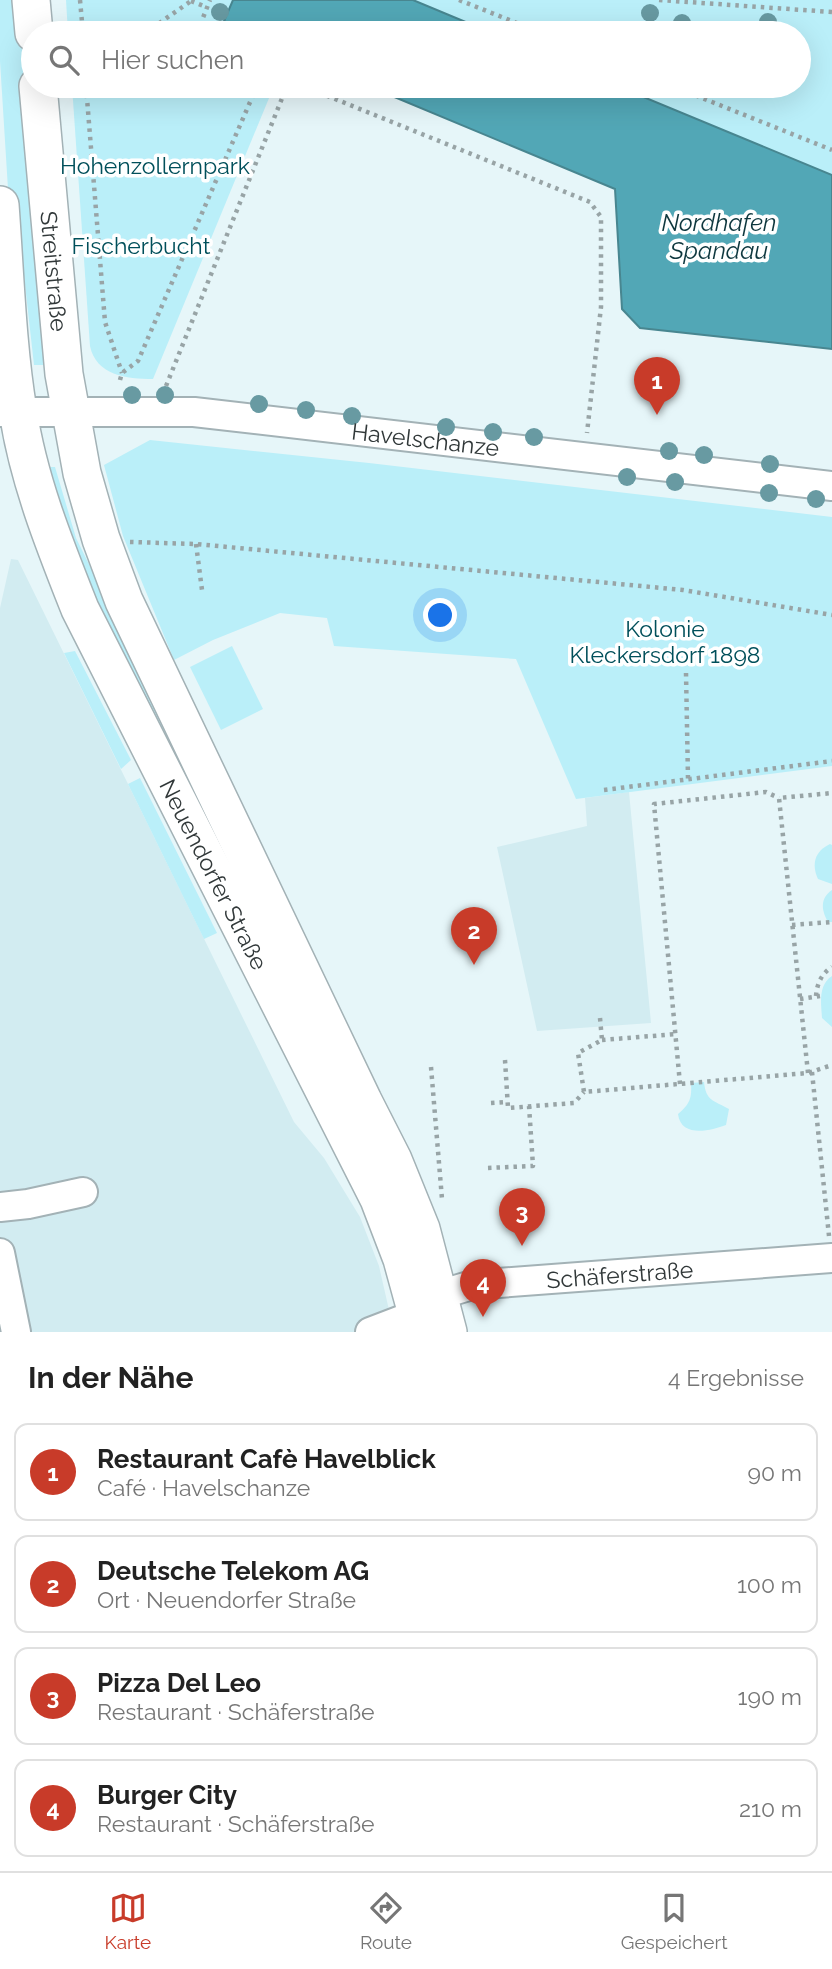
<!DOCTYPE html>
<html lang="de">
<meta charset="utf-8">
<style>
body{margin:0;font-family:Raleway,sans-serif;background:#f2f2f2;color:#222}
.you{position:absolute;left:441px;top:616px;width:24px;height:24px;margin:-18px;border:5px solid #fff;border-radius:50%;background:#1a73e8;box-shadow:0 0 0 10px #1a73e833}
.badge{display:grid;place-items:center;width:46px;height:46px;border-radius:50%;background:#c83b29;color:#fff;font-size:23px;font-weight:700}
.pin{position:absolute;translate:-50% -58px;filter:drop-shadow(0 2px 4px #0008)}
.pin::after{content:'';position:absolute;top:37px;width:24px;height:21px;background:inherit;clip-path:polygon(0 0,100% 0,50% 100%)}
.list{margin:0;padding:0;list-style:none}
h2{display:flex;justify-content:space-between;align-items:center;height:91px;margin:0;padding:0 28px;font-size:30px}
h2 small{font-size:23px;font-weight:400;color:#767676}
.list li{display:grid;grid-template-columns:46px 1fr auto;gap:21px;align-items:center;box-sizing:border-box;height:98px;margin:0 14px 14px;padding:0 14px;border:2px solid #e0e0e0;border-radius:14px}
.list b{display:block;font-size:26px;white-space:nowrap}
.list p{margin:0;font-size:23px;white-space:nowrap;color:#767676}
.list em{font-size:23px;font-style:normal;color:#767676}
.icon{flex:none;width:38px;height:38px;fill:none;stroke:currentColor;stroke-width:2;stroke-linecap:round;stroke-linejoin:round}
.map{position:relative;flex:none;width:832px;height:1332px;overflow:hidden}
.search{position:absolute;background:#fff;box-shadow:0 7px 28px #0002;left:21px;right:21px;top:21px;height:77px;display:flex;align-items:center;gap:18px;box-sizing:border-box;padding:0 24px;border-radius:38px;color:#767676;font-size:26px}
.sheet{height:539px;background:#fff}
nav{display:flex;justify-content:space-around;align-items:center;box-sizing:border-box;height:98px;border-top:2px solid #e0e0e0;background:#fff;font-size:19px;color:#767676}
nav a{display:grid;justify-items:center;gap:4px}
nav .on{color:#c83b29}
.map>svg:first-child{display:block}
</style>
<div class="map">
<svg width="832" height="1332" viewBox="0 0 832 1332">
<rect width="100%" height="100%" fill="#e6f6f9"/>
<g fill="#d2ecf1">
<polygon points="11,559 18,560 294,1122 324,1158 360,1217 379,1266 394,1332 0,1332 0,608"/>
<polygon points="629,792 651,1023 537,1031 497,847 587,826 585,798"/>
</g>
<g fill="#baeff9">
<polygon points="0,0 21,0 48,365 34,365 21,249 8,189 0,61"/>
<polygon points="66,0 233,0 224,21 249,33 68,33"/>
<polygon points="413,0 832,0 832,175 617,86 799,86 799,33 492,33"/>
<path d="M72,86H274L153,379C126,379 96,375 90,346Z"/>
<polygon points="150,440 369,463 832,517 832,766 576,799 516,659 334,646 327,618 280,613 213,640 174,660 123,536 104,465"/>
<polygon points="42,467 55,467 76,538 260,909 250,917 96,613"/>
<polygon points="232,646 263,709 221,730 190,667"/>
<polygon points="75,651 131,760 121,769 64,653"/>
<polygon points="140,778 217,933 204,939 128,784"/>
<path d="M830,844L832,845V884L818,879C811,864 815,851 830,844Z"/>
<path d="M832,890V922H828C821,910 820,898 832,890Z"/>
<path d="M832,976V1027L822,1018C821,1003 818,985 832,976Z"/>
<path d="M704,1082C706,1101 713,1100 729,1109L726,1125C710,1131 681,1138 678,1114C690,1104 692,1098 691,1083Z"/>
</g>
<g fill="#52a7b6" stroke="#488690" stroke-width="2">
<polygon points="233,0 413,0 492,33 249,33 224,21"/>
<polygon points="368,86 617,86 832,175 832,349 640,328 622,309 615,189"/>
</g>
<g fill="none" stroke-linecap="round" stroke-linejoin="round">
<g stroke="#a3b2b6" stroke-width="32">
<g id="minor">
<path id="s1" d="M0,412H194L832,486"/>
<polyline points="0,1207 28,1204 83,1192"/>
<polyline points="0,1253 16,1332"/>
<path id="s2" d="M370,1332L417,1314L439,1295L472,1285L832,1258"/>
</g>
</g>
<g stroke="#a3b2b6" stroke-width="40">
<g id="major">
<polyline points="31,0 34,33"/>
<path id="s3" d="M38,86L64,374L82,473L101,539L124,601L363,1101L393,1160L421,1229L448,1332"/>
<path id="s4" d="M0,205C5,272 7,345 18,411C28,479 55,546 80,609L379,1199L402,1259L422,1332"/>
</g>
</g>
<g stroke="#98a4a6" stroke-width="4.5" stroke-dasharray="3.5 5" stroke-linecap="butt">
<polyline points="80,0 83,33"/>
<polyline points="459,0 542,33"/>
<polyline points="659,0 832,12"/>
<polyline points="191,1 206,7"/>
<polyline points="145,33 191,1"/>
<polyline points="197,33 210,0"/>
<polyline points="86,86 105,322 122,373"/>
<polyline points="303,86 590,202 601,217 601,307 587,433"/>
<polyline points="672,86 832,150"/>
<polyline points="120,380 122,373 138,361 257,86"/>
<polyline points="166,386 287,86"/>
<polyline points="130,542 196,544 683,590 832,615"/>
<polyline points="196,544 202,590"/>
<polyline points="686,673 688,779"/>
<polyline points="604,790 832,761"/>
<polyline points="792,925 832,922"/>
<path d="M816,996C817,984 821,974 832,967"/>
<polyline points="800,999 820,996"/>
<polyline points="600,1018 602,1040 578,1053 584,1092 808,1073 832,1065"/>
<polyline points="602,1040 677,1034"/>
<polyline points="505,1060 508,1108 574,1103 584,1092"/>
<polyline points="431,1067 442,1199"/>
<polyline points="812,1072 829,1236"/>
<polyline points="808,1073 779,798 832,793"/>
<polyline points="680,1084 654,804 766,792 779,798"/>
<polyline points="491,1103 508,1102"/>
<polyline points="488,1168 533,1166 529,1106"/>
</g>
<use href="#minor" stroke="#fff" stroke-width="28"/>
<use href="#major" stroke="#fff" stroke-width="37"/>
</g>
<g fill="#689aa2">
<circle cx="220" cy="12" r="9"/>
<circle cx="650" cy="13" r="9"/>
<circle cx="768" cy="22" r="9"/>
<circle cx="682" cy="23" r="9"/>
<circle cx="132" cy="395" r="9"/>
<circle cx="165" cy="395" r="9"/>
<circle cx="259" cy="404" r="9"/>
<circle cx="306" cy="410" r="9"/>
<circle cx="352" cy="416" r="9"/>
<circle cx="446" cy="427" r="9"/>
<circle cx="493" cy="432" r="9"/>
<circle cx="534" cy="437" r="9"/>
<circle cx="669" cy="451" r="9"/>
<circle cx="704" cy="455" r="9"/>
<circle cx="770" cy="464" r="9"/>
<circle cx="627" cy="477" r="9"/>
<circle cx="675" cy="482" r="9"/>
<circle cx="769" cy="493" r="9"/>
<circle cx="816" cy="499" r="9"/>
</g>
<g text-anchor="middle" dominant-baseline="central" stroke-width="7" stroke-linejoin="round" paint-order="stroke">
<g font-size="23" fill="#004f5a" stroke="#fff">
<text x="155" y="165">Hohenzollernpark</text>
<text x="141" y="245">Fischerbucht</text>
<text x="665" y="628">Kolonie<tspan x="665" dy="26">Kleckersdorf 1898</tspan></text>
</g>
<g font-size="23" fill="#313839" stroke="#fff">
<text stroke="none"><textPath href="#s3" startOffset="186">Streitstraße</textPath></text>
<text stroke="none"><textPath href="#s1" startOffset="427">Havelschanze</textPath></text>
<text stroke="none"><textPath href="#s4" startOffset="712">Neuendorfer Straße</textPath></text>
<text stroke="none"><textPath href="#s2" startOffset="262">Schäferstraße</textPath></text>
</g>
<g font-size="24" font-style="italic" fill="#0e373e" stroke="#fff">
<text x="719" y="222">Nordhafen<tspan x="719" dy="28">Spandau</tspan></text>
</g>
</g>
</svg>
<div class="you"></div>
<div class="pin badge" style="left:657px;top:415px">1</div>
<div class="pin badge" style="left:474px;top:965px">2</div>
<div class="pin badge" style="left:522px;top:1246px">3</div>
<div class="pin badge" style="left:483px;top:1317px">4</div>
<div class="search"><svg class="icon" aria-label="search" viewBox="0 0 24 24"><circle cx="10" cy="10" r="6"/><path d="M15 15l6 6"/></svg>Hier suchen</div>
</div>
<section class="sheet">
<h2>In der Nähe<small>4 Ergebnisse</small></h2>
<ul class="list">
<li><span class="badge">1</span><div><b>Restaurant Cafè Havelblick</b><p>Café · Havelschanze</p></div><em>90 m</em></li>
<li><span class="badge">2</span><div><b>Deutsche Telekom AG</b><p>Ort · Neuendorfer Straße</p></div><em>100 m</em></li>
<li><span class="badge">3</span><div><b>Pizza Del Leo</b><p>Restaurant · Schäferstraße</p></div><em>190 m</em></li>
<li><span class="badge">4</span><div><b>Burger City</b><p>Restaurant · Schäferstraße</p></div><em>210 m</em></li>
</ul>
</section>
<nav>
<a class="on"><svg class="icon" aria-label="map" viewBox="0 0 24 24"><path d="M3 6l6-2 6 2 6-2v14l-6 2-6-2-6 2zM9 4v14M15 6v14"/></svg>Karte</a>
<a><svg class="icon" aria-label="directions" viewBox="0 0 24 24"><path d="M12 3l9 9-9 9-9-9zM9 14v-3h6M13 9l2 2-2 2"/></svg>Route</a>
<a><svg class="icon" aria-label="saved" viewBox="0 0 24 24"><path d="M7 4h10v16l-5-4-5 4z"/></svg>Gespeichert</a>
</nav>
